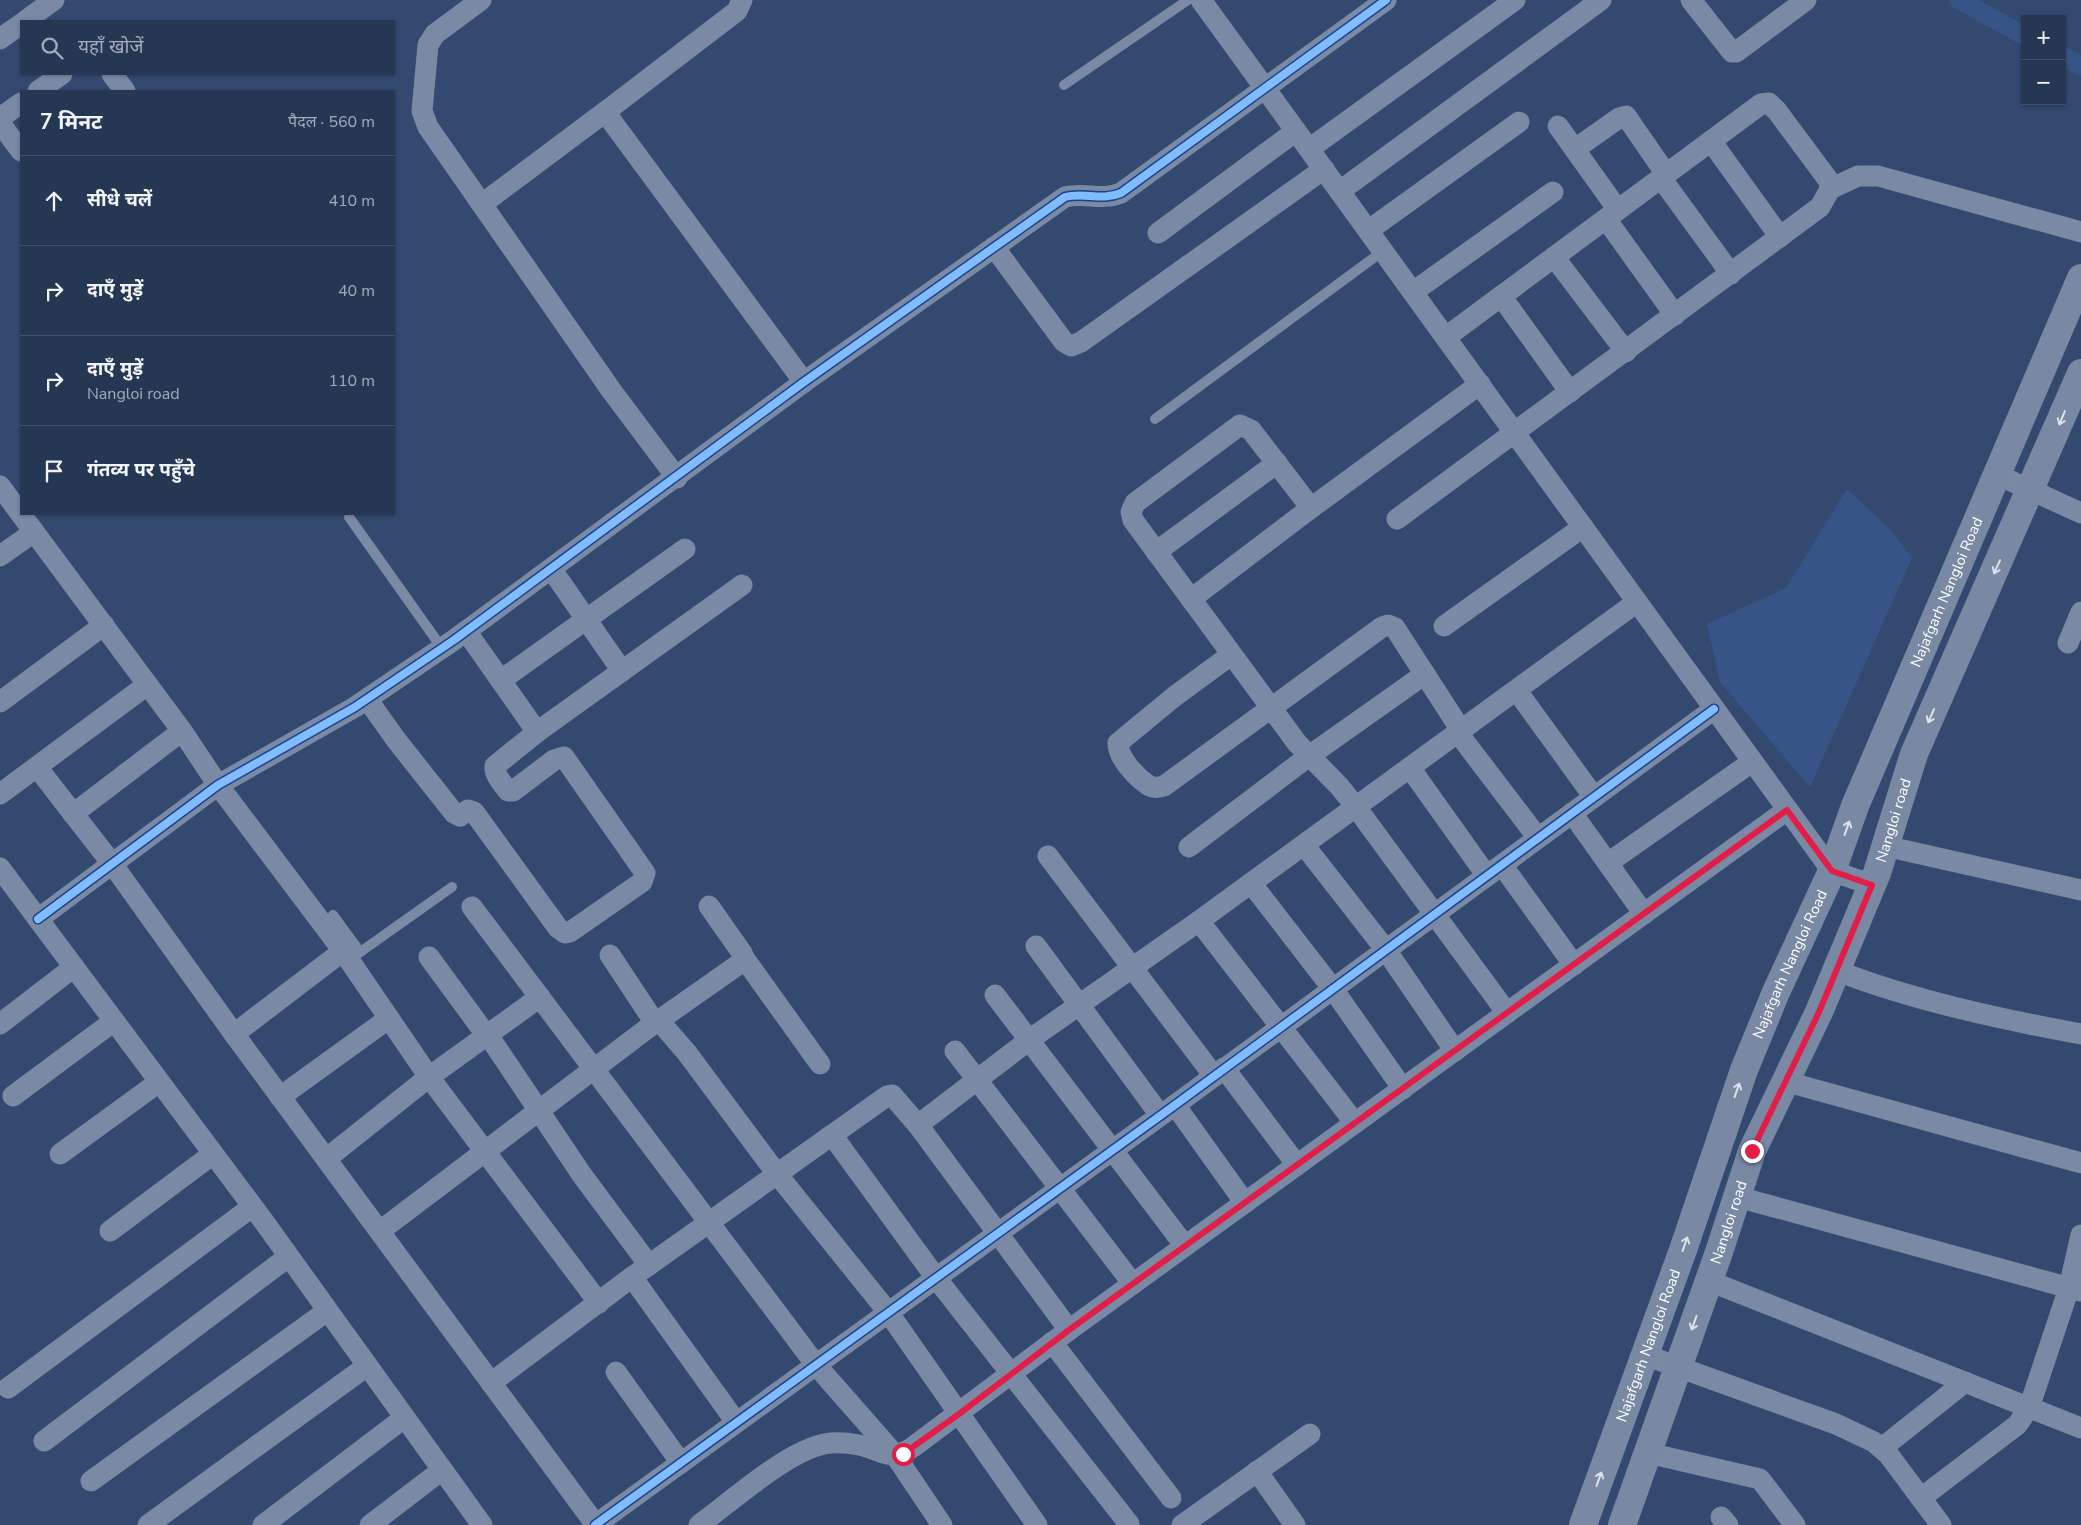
<!DOCTYPE html>
<html lang="hi">
<meta charset="utf-8">
<style>
body{margin:0;font-family:"Nunito Sans","Noto Sans Devanagari",sans-serif;background:#32425e;color:#f1f3f6}
.controls{position:absolute;right:15px;top:15px;display:grid;overflow:hidden;border-radius:0px;box-shadow:0 1px 4px #0004}
.controls button{width:45px;height:45px;display:grid;place-items:center;padding:0;border:0;border-bottom:1px solid #42516b;background:#263754;color:#f1f3f6;font:25px sans-serif}
.stop{position:absolute;width:15px;height:15px;margin:-11px;border:4px solid #e11d48;border-radius:50%;background:#fff}
.stop.end{background:#e11d48;border-color:#fff;box-shadow:0 1px 5px #0008}
.list{margin:0;padding:0;list-style:none}
h2{display:flex;justify-content:space-between;align-items:center;height:65px;margin:0;padding:0 20px;font-size:21px}
h2 small{font-size:16px;font-weight:400;color:#a4acb8}
.list li{display:grid;grid-template-columns:32px 1fr auto;gap:15px;align-items:center;box-sizing:border-box;height:90px;padding:0 20px;border-top:1px solid #42516b}
.list b{display:block;font-size:19px;white-space:nowrap}
.list p{margin:0;font-size:16px;white-space:nowrap;color:#a4acb8}
.list em{font-size:16px;font-style:normal;color:#a4acb8}
.icon{flex:none;width:28px;height:28px;fill:none;stroke:currentColor;stroke-width:2;stroke-linecap:round;stroke-linejoin:round}
.map{position:relative;flex:none;width:2081px;height:1525px;overflow:hidden}
.search{position:absolute;background:#263754;box-shadow:0 1px 4px #0004;left:20px;top:20px;width:375px;height:55px;display:flex;align-items:center;gap:12px;box-sizing:border-box;padding:0 18px;border-radius:0px;color:#a4acb8;font-size:19px}
.panel{position:absolute;background:#263754;box-shadow:0 1px 4px #0004;left:20px;top:90px;width:375px;height:425px;border-radius:0px}
.map>svg:first-child{display:block}
</style>
<div class="map">
<svg width="2081" height="1525" viewBox="0 0 2081 1525">
<rect width="100%" height="100%" fill="#334970"/>
<polygon fill="#375487" points="1847,489 1891,530 1912,558 1810,787 1720,682 1707,624 1786,588"/>
<g fill="none" stroke-linecap="round" stroke-linejoin="round">
<g stroke="#375487" stroke-width="19">
<polyline points="1959,0 2025,36"/>
<polyline points="2062,56 2081,66"/>
</g>
<g stroke="#7a8aa5" stroke-width="10">
<polyline points="1064,85 1188,0"/>
<polyline points="1155,419 1383,251"/>
<polyline points="349,517 442,648"/>
<polyline points="333,915 360,952"/>
<polyline points="349,960 452,887"/>
</g>
<g stroke="#7a8aa5" stroke-width="21">
<polyline points="481,0 435,34 428,45 422,111 428,127 611,390 677,478"/>
<polyline points="1201,0 1832,871 1872,885"/>
<polyline points="1691,0 1732,52 1736,52 1806,0"/>
<polyline points="25,21 54,0"/>
<polyline points="0,39 21,24"/>
<polyline points="112,74 125,91"/>
<polyline points="38,91 62,74"/>
<polyline points="605,112 737,11 742,0"/>
<polyline points="0,118 21,103"/>
<polyline points="0,123 21,151"/>
<polyline points="1558,126 1618,210"/>
<polyline points="1711,141 1780,237"/>
<polyline points="1309,149 1515,0"/>
<polyline points="1575,149 1619,118 1626,116 1666,174"/>
<polyline points="1661,178 1731,274"/>
<polyline points="1830,189 1858,176 1878,176 2081,232"/>
<polyline points="1340,191 1601,0"/>
<polyline points="482,204 605,112 804,382"/>
<polyline points="1606,219 1675,315"/>
<polyline points="1369,230 1519,122"/>
<polyline points="1158,233 1296,131"/>
<polyline points="994,247 1064,342 1071,346 1081,342 1324,169"/>
<polyline points="1554,257 1626,352"/>
<polyline points="1413,292 1553,192"/>
<polyline points="1501,296 1570,392"/>
<polyline points="1480,384 1311,508 1251,430 1240,425 1135,503 1131,512 1133,520 1297,743 1339,786 1356,807 1507,1013"/>
<polyline points="1998,475 2081,513"/>
<polyline points="0,486 182,731 218,785 343,951 429,1077 599,1303"/>
<polyline points="1397,519 1820,207 1830,189 1829,181 1777,111 1769,103 1761,104 1446,337"/>
<polyline points="1156,552 1277,463"/>
<polyline points="0,556 34,532"/>
<polyline points="552,570 622,671"/>
<polyline points="1191,599 1311,508"/>
<polyline points="1444,626 1583,527"/>
<polyline points="466,631 537,732"/>
<polyline points="2068,643 2081,612"/>
<path d="M1231,655L1175,696L1118,743C1118,758 1136,777 1148,785C1154,789 1159,787 1164,786L1382,627L1388,625L1395,628L1457,724"/>
<polyline points="501,680 685,549"/>
<polyline points="1517,691 1594,797"/>
<path d="M367,699L397,741L454,813L460,816L468,810L474,812L558,928L565,933L570,932L642,882L645,873L564,757L554,760L513,791H508C503,784 494,775 495,766L537,732L742,585"/>
<polyline points="0,702 104,625"/>
<polyline points="1458,733 1538,838"/>
<polyline points="37,767 113,865 234,1034 596,1525"/>
<polyline points="1410,768 1487,876"/>
<polyline points="0,794 147,685"/>
<polyline points="1572,813 1644,914"/>
<polyline points="73,814 182,731"/>
<polyline points="1304,845 1386,950 1455,1051"/>
<polyline points="1885,846 2081,890"/>
<polyline points="1189,847 1309,756 1425,674"/>
<polyline points="1048,856 1214,1076"/>
<polyline points="1608,863 1752,762"/>
<polyline points="1502,865 1574,965"/>
<polyline points="0,868 262,1219 482,1525"/>
<polyline points="1251,883 1333,989 1403,1089"/>
<polyline points="472,907 816,1365 895,1455 942,1525"/>
<path d="M38,919L218,785L355,707L454,640L804,382L1065,197C1084,192 1102,201 1121,193L1386,0"/>
<polyline points="1199,921 1355,1123"/>
<polyline points="1036,946 1160,1115"/>
<polyline points="610,955 655,1023 742,962 744,958 742,953 709,906"/>
<polyline points="429,957 487,1036"/>
<polyline points="744,958 820,1064"/>
<path d="M1835,970C1911,1000 2000,1019 2081,1034"/>
<polyline points="995,995 1185,1246"/>
<polyline points="0,1024 74,967"/>
<polyline points="234,1034 343,951"/>
<polyline points="488,1035 582,1175 649,1265"/>
<polyline points="955,1051 1133,1284"/>
<polyline points="1224,1068 1297,1165"/>
<polyline points="1784,1081 2081,1163"/>
<polyline points="13,1096 114,1021"/>
<polyline points="280,1097 388,1019"/>
<polyline points="1175,1105 1245,1203"/>
<polyline points="918,1125 1029,1040 1199,921 1637,602"/>
<polyline points="832,1135 936,1278 1129,1524"/>
<polyline points="60,1154 159,1082"/>
<polyline points="326,1159 429,1077 540,997"/>
<polyline points="1738,1197 2081,1291"/>
<polyline points="110,1231 213,1154"/>
<polyline points="380,1231 648,1028 655,1023 662,1024 687,1053 777,1174 888,1312 1037,1525"/>
<polyline points="632,1277 736,1422"/>
<polyline points="1709,1281 2081,1428"/>
<polyline points="1052,1342 1171,1498"/>
<polyline points="1645,1355 1836,1424 1874,1442 1888,1454 1941,1525"/>
<polyline points="616,1372 681,1463"/>
<polyline points="491,1383 632,1277 887,1096 892,1095 918,1125 1069,1330"/>
<polyline points="8,1388 252,1207"/>
<polyline points="44,1441 288,1257"/>
<polyline points="1882,1448 1965,1382"/>
<polyline points="1648,1453 1760,1479 1795,1525"/>
<polyline points="1257,1471 1295,1525"/>
<polyline points="91,1481 327,1311"/>
<polyline points="1921,1498 2017,1425 2029,1408 2069,1288 2081,1235"/>
<polyline points="1721,1517 1728,1525"/>
<polyline points="148,1525 367,1366"/>
<polyline points="263,1525 404,1418"/>
<polyline points="370,1525 442,1470"/>
<polyline points="595,1525 1175,1105 1714,709"/>
<path d="M699,1525C732,1501 786,1452 824,1444C835,1442 848,1443 859,1445C883,1450 888,1463 913,1447L1069,1330L1787,810"/>
<polyline points="1182,1525 1310,1434"/>
</g>
<g stroke="#7989a3" stroke-width="28">
<path id="s1" d="M1583,1525L1683,1250L1744,1070L1776,992L1832,871L1855,806L2081,278"/>
<path id="s2" d="M1622,1525L1718,1255L1752,1151L1819,1012L1877,873L1914,754L2081,373"/>
</g>
<g stroke="#1a4389" stroke-width="11">
<g id="cycleway">
<path d="M38,919L218,785L355,707L454,640L804,382L1065,197C1084,192 1102,201 1121,193L1386,0"/>
<polyline points="595,1525 1175,1105 1714,709"/>
</g>
</g>
<use href="#cycleway" stroke="#80bcff" stroke-width="8"/>
</g>
<defs><path id="oneway-shaft" d="M-6 0H5M1.5-3L5.5 0L1.5 3" fill="none" stroke-width="1.6" stroke-linecap="round" stroke-linejoin="round" transform="scale(1.25)"/></defs>
<g stroke="#dee2e8">
<use href="#oneway-shaft" transform="translate(2062 418) rotate(113)"/>
<use href="#oneway-shaft" transform="translate(1997 567) rotate(114)"/>
<use href="#oneway-shaft" transform="translate(1931 716) rotate(114)"/>
<use href="#oneway-shaft" transform="translate(1847 828) rotate(-70)"/>
<use href="#oneway-shaft" transform="translate(1737 1090) rotate(-71)"/>
<use href="#oneway-shaft" transform="translate(1685 1244) rotate(-71)"/>
<use href="#oneway-shaft" transform="translate(1694 1323) rotate(110)"/>
<use href="#oneway-shaft" transform="translate(1599 1479) rotate(-70)"/>
</g>
<g fill="none" stroke-linecap="round" stroke-linejoin="round">
<polyline stroke="#e11d48" stroke-width="6" points="903,1454 959,1414 1069,1330 1787,810 1832,871 1872,885 1819,1012 1752,1151"/>
</g>
<g text-anchor="middle" dominant-baseline="central" stroke-width="5" stroke-linejoin="round" paint-order="stroke">
<g font-size="15" fill="#fff" stroke="#1a4389">
<text stroke="none"><textPath href="#s1" startOffset="1002">Najafgarh Nangloi Road</textPath></text>
<text stroke="none"><textPath href="#s2" startOffset="756">Nangloi road</textPath></text>
<text stroke="none"><textPath href="#s1" startOffset="598">Najafgarh Nangloi Road</textPath></text>
<text stroke="none"><textPath href="#s2" startOffset="321">Nangloi road</textPath></text>
<text stroke="none"><textPath href="#s1" startOffset="191">Najafgarh Nangloi Road</textPath></text>
</g>
</g>
</svg>
<div class="controls">
<button>+</button>
<button>−</button>
</div>
<div class="stop" style="left:903px;top:1454px"></div>
<div class="stop end" style="left:1752px;top:1151px"></div>
<div class="search"><svg class="icon" aria-label="search" viewBox="0 0 24 24"><circle cx="10" cy="10" r="6"/><path d="M15 15l6 6"/></svg>यहाँ खोजें</div>
<section class="panel">
<h2>7 मिनट<small>पैदल · 560 m</small></h2>
<ul class="list">
<li><svg class="icon" aria-label="ahead" viewBox="0 0 24 24"><path d="M12 20V5M6 11l6-6 6 6"/></svg><div><b>सीधे चलें</b></div><em>410 m</em></li>
<li><svg class="icon" aria-label="right" viewBox="0 0 24 24"><path d="M7 20v-9h11M14 6l5 5-5 5"/></svg><div><b>दाएँ मुड़ें</b></div><em>40 m</em></li>
<li><svg class="icon" aria-label="right" viewBox="0 0 24 24"><path d="M7 20v-9h11M14 6l5 5-5 5"/></svg><div><b>दाएँ मुड़ें</b><p>Nangloi road</p></div><em>110 m</em></li>
<li><svg class="icon" aria-label="arrive" viewBox="0 0 24 24"><path d="M6 21V4h12l-3 4 3 4H6"/></svg><div><b>गंतव्य पर पहुँचे</b></div></li>
</ul>
</section>
</div>
